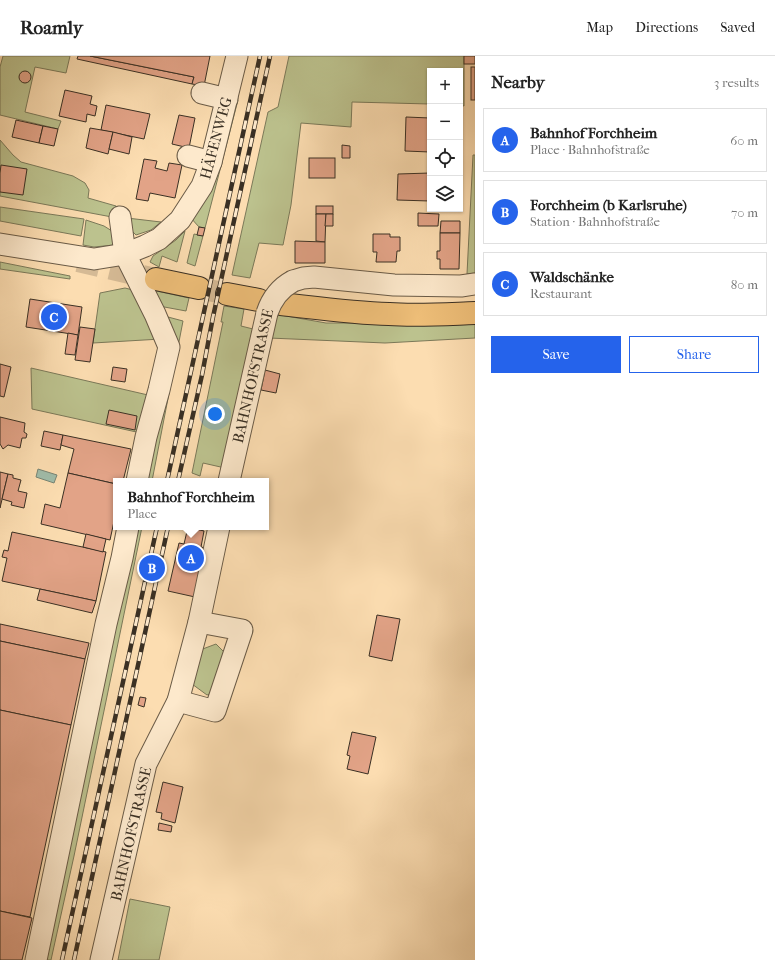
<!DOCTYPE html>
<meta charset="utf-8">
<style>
body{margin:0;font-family:"IM FELL French Canon",serif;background:#f6f6f6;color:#222}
.controls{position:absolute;right:12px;top:12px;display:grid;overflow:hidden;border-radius:0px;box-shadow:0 1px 3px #0004}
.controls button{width:36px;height:36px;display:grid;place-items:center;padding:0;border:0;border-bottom:1px solid #e0e0e0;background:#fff;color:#222;font:20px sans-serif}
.you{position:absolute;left:215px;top:358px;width:14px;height:14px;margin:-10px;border:3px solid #fff;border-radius:50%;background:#1a73e8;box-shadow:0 0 0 6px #1a73e833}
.badge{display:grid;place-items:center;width:26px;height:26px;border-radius:50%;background:#2563eb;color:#fff;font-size:13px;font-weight:700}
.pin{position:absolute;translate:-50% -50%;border:2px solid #fff;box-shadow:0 1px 4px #0006}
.popup{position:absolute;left:113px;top:422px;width:156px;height:52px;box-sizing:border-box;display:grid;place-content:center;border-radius:0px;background:#fff;filter:drop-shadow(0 1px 3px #0005);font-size:13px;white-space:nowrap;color:#767676}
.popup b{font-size:15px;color:#222}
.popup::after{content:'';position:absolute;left:50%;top:100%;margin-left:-8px;border:8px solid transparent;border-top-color:#fff}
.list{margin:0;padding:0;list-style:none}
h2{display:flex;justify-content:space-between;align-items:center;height:52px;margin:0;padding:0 16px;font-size:17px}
h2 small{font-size:13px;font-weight:400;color:#767676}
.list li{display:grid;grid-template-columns:26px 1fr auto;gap:12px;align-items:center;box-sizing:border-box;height:64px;margin:0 8px 8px;padding:0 8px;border:1px solid #e0e0e0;border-radius:0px}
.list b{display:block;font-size:15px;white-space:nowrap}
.list p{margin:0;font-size:13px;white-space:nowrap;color:#767676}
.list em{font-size:13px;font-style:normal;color:#767676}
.actions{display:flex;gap:8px;padding:12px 16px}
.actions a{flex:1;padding:9px 0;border:1px solid #2563eb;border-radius:0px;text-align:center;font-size:14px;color:#2563eb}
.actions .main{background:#2563eb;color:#fff}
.icon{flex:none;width:22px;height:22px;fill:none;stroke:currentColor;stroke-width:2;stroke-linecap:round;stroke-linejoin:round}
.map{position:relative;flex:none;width:475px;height:904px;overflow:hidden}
header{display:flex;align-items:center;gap:24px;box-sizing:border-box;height:56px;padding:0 20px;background:#fff;border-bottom:1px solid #e0e0e0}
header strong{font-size:19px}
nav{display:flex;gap:22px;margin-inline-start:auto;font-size:14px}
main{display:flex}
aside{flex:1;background:#fff}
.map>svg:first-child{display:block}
</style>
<header>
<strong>Roamly</strong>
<nav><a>Map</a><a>Directions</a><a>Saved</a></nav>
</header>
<main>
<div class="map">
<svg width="475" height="904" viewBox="0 0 475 904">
<rect width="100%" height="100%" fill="#fcddb1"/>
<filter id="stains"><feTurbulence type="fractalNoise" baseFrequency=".005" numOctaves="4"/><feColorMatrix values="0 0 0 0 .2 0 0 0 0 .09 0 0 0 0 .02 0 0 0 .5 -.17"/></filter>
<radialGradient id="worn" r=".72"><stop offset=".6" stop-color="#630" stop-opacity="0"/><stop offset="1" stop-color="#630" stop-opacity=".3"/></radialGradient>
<g fill="#bcc28e" stroke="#7b7959">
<polygon points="3,0 70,0 66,17 35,11 25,56 61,65 58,73 0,59 0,11"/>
<polygon points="289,0 464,0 464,50 460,49 460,15 430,15 430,48 352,46 351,71 301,67 291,149 283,189 259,187 250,222 232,219 268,56 278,51"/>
<polygon points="233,43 238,44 205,172 199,171 190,161"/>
<polygon points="0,84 13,99 21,106 73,120 85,127 89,134 88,142 116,150 112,161 0,140"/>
<polygon points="473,99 475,99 475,217 467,218"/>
<polygon points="0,151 84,163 81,180 0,165"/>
<polygon points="127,162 161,166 151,174 136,179 129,172"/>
<polygon points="86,164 104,170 112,175 114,189 94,191 83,189"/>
<polygon points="185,175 177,206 162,200 159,211 150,206 153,200 176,184"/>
<polygon points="194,178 203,180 195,210 187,207"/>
<polygon points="0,206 70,220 70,223 0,213"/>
<polygon points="125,232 137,235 161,283 93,287 100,237"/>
<polygon points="152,234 189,242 186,255 159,250"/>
<polygon points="224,250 244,253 241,270 253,273 225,412 203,407 200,420 192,417 223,266 221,266"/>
<polygon points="275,258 326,267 465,267 475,266 475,282 385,287 269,282"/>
<polygon points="168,261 183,265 152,425 145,425 167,263"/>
<polygon points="31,312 148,339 141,377 32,353"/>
<polygon points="134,471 142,471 74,800 51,904 44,904"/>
<polygon points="216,588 227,599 218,635 207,639 192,628 200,594"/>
<polygon points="130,843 170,851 159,904 118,904"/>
</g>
<polygon fill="#a0bca9" stroke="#778474" points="38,413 57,419 54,427 36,421"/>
<g fill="#e2a387" stroke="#3a3024">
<polygon points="78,0 90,0 194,21 192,28 77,3"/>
<polygon points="90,0 210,0 204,30 192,28 194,21"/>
<rect x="464" y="0" width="11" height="8"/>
<rect x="471" y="11" width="4" height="33"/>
<circle cx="25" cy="21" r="6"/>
<polygon points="65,34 92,40 90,48 97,50 95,60 87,58 86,66 59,60"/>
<polygon points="106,49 150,58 144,83 101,74"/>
<polygon points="179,59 195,62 189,92 172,88"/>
<polygon points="406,61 430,62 430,96 405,95"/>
<polygon points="16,64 43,70 39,87 12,81"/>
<polygon points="43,70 58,73 54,90 39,87"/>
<polygon points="90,72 113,76 108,98 86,92"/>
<polygon points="113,76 132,81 129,98 109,93"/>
<polygon points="342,89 350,90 350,102 342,102"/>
<rect x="309" y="102" width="26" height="20"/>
<polygon points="144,103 157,105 155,112 167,115 169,107 182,109 175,142 150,137 148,145 136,143"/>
<polygon points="1,109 27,113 23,139 0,136 0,117"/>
<polygon points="430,117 430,145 397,144 398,118"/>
<rect x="316" y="150" width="17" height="8"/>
<polygon points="418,157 439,158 438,170 418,170"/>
<polygon points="316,158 326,158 325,186 316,185"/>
<polygon points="326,158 333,158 333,170 325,170"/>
<polygon points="441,165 460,165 460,177 440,177"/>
<polygon points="199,171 205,172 203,180 197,179"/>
<polygon points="440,177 460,177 459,213 440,213 440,203 437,203 437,195 440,195"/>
<polygon points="373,178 390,178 390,181 400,181 400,195 397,195 396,206 376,206 377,196 373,196"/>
<polygon points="295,185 325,186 325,207 295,207"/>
<polygon points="30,243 82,251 78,279 26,271"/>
<polygon points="80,271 95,273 90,306 75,304"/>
<polygon points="68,277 78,279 75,299 65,298"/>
<polygon points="0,308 11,311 4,341 0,340"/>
<polygon points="113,311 127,313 125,326 111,324"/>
<polygon points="265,314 280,318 276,337 261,334"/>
<polygon points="109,354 137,360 135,374 106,368"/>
<polygon points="0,361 25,367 24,376 27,378 26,382 22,382 20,392 8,389 3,393 0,388"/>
<polygon points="44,375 63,379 60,394 41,390"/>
<polygon points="63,379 131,393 123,425 116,425 116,428 68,417 74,393 61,389"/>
<polygon points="0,416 8,418 0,452"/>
<polygon points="68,417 116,428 116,456 110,484 41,468 45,448 60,452"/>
<polygon points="8,418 13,419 13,422 21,424 18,435 27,437 24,452 11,449 12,446 2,443"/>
<polygon points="188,471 204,475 201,491 209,493 195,541 168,535 179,487 184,488"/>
<polygon points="12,476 106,496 96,545 2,525 7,502 2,501 4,494 8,495"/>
<polygon points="86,478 106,483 103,496 83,491"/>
<polygon points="40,533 96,545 92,557 37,544"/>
<polygon points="377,559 400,563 392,605 369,600"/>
<polygon points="0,568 89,587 85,603 0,585"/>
<polygon points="0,585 85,603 71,669 0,654"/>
<polygon points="140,641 146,642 144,651 138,649"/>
<polygon points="0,654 71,669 30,861 0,855"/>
<polygon points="352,676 376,681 368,718 347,713 350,700 347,699"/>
<polygon points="163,726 183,731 175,767 161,763 162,757 156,756"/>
<polygon points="159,767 172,770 171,776 158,774"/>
<polygon points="0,855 32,862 22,904 0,904"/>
</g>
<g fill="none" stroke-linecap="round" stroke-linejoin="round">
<g stroke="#d5ba95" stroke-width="22" stroke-dasharray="22 11" stroke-linecap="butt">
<polyline points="78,205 151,222"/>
<polyline points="199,232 227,238"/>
</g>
<g stroke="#6a5b47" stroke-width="23">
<g id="minor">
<polyline points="202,37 227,43"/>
<polyline points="188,100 211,106"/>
<polyline points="120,161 125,198 155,258 169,291 159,334 146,381 137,425"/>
<polyline points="0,188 94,203 125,198 145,190 159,183 180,164 202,130 211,106 237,0"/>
<polyline points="293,225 303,222 314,221 394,229 461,230 475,228"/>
<polyline points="229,425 267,257"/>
<polyline points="178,645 215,655 242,574 199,566"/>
<polyline points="36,904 106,568 122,502 128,471"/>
<polyline points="101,904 146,708 178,645 199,566 219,471"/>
</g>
</g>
<g stroke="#3a3024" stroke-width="24">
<g id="major">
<polyline points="156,223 199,232"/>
<polyline points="227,238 259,244"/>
<path d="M281,248C317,252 353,257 389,258C417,260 447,258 475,257"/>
</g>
</g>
<use href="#minor" stroke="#fde9cc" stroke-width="21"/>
<use href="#major" stroke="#eebe78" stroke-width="22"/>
<g stroke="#3a3024" stroke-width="4.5">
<g id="rail">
<polyline points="167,425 260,0"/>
<polyline points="178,425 202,319 213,261 270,0"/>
<polyline points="62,904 157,471"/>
<polyline points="74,904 168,471"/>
</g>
</g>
<use href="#rail" stroke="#fde9cc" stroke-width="3" stroke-dasharray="9" stroke-linecap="butt"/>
<g stroke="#6a5b47" stroke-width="23" stroke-linecap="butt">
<path id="minor-bridge" d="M267,257C272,242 280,232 293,225"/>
</g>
<use href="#minor-bridge" stroke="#fde9cc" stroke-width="21"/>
</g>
<g text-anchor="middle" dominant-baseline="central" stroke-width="3" stroke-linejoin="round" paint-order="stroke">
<g font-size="15" fill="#3a3024" stroke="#fde9cc">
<text transform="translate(216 82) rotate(-75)">HÄFENWEG</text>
<text transform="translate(253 320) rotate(-77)">BAHNHOFSTRASSE</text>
<text transform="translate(131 778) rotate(-77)">BAHNHOFSTRASSE</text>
</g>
</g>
<rect width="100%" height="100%" filter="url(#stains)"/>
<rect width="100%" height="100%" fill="url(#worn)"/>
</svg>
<div class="controls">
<button>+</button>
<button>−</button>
<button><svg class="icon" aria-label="locate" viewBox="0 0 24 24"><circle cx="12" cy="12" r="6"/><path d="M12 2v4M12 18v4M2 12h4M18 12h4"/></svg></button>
<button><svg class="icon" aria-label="layers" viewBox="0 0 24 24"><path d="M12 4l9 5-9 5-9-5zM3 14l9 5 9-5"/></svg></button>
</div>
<div class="you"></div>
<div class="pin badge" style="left:191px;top:502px">A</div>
<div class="popup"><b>Bahnhof Forchheim</b>Place</div>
<div class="pin badge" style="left:152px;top:512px">B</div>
<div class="pin badge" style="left:54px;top:261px">C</div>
</div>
<aside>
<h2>Nearby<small>3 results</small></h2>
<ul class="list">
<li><span class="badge">A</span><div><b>Bahnhof Forchheim</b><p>Place · Bahnhofstraße</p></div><em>60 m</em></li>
<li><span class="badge">B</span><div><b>Forchheim (b Karlsruhe)</b><p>Station · Bahnhofstraße</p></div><em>70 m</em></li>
<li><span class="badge">C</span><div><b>Waldschänke</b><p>Restaurant</p></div><em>80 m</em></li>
</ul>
<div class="actions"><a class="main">Save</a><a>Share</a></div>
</aside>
</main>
